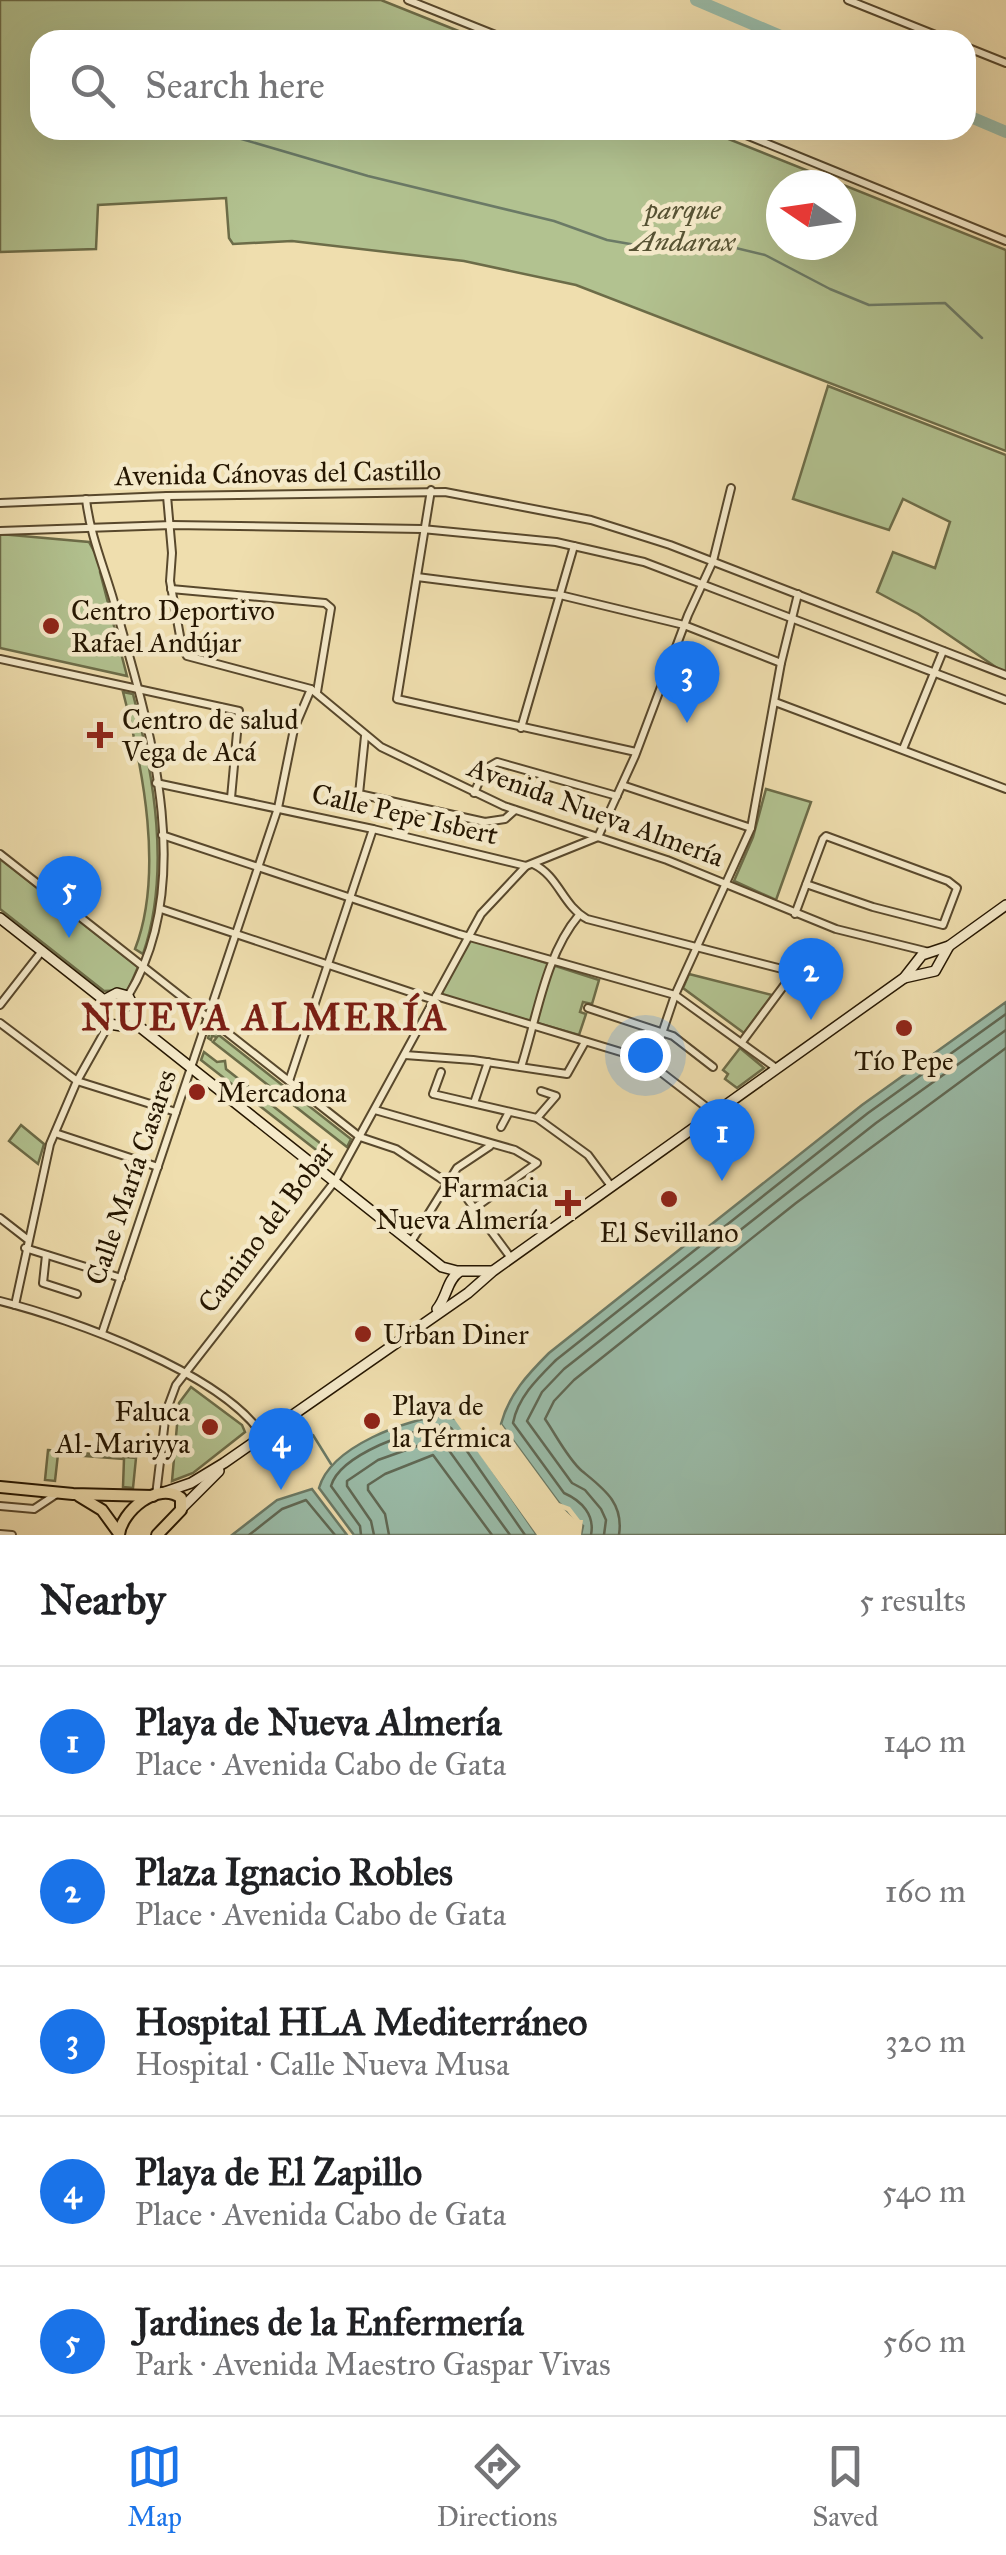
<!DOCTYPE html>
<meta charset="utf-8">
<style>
body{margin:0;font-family:"IM FELL Great Primer",serif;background:#f2f2f2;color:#202124}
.compass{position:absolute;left:766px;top:170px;width:90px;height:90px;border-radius:50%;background:#fff;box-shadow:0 10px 40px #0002;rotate:283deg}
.you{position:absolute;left:645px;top:1055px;width:35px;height:35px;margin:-25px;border:8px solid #fff;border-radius:50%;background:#1a73e8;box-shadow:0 0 0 15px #1a73e833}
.badge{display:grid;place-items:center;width:65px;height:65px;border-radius:50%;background:#1a73e8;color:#fff;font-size:32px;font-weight:700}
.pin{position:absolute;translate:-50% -82px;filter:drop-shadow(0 2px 5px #0008)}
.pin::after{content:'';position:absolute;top:52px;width:35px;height:30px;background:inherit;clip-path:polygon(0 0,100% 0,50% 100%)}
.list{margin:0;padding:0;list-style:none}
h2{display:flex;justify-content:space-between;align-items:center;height:130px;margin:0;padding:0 40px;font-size:42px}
h2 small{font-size:32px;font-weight:400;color:#757577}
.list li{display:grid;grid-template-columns:65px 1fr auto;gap:30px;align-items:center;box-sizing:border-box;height:150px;padding:0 40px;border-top:2px solid #e0e0e0}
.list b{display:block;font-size:38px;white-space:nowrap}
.list p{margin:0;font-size:32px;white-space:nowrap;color:#757577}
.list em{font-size:32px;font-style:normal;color:#757577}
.icon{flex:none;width:55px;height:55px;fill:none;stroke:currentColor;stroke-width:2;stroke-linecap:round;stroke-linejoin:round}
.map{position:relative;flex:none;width:1006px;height:1535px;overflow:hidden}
.search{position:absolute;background:#fff;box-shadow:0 10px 40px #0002;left:30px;right:30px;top:30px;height:110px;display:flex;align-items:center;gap:25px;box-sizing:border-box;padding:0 35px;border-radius:30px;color:#757577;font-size:38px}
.sheet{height:880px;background:#fff}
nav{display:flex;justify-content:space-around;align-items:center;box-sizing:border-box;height:140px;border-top:2px solid #e0e0e0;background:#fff;font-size:28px;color:#757577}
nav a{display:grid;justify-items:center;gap:5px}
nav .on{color:#1a73e8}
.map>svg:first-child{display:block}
</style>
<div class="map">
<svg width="1006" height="1535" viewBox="0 0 1006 1535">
<rect width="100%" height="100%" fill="#efdeae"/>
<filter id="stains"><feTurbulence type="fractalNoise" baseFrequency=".002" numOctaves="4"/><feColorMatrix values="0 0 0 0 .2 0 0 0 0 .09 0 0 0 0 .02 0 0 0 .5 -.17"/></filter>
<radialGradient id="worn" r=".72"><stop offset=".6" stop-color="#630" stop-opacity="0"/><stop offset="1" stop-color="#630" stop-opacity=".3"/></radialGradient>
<g fill="#b2c290" stroke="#6c6c48" stroke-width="2.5" fill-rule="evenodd">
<path d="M0,0H381L481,40H40V130H706L1006,250V451L576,285L464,261L292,241L233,244L229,238L226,198L98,205L96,249L0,252ZM781,185H841V245H781Z"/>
<polygon points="828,386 1006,455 1006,674 918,614 877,592 893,552 935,568 950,522 903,499 889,530 793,499"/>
<polygon points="0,534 89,542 101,564 100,572 127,676 0,648"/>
<path d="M123,692L133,694C154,776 171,873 143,954L135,949C164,874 143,768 123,692Z"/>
<polygon points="766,789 811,802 776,900 734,881 753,837"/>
<polygon points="0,859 138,967 128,990 104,991 0,909"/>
<polygon points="472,939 599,980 592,1004 583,1002 580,1012 586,1014 579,1035 440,995 468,941"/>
<polygon points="689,974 772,995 744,1033 683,988"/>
<polygon points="211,1029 351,1139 347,1147 213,1042 217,1037 212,1036 211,1040 208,1038"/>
<polygon points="740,1048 764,1068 737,1088 725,1079 728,1074 723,1070"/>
<polygon points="204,1052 217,1062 225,1061 226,1069 334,1154 329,1160 201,1060"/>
<polygon points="21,1125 44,1144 38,1164 9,1141"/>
<polygon points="191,1387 242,1425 245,1432 193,1473 172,1481 179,1403"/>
<polygon points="48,1450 136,1458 133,1488 123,1487 124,1459 58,1454 55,1481 45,1480"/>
</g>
<g fill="#9abca9" stroke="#6b7a66" stroke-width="2.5">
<path d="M1006,1002V1535H581L583,1526L559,1503L501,1424C509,1394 528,1374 549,1353L862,1105Z"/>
<path d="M446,1415L458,1420L537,1535H354L319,1488C331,1446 407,1419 446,1415Z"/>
<polygon points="312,1489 347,1535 232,1535 277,1500"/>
</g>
<g fill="#efdeae">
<polygon points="454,1412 476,1438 542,1535 537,1535 452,1416"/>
<polygon points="501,1424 559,1503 570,1507 580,1520 583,1520 581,1535 576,1535 578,1525 567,1511 555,1506 499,1429"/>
</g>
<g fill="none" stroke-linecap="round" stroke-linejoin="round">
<g stroke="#606955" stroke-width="2.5">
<polyline points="249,1535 282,1509 306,1500 335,1535"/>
<path d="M361,1535L360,1526L331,1486C340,1454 414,1429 445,1425L451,1428L525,1535"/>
<polyline points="374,1535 371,1521 347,1486 347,1481 378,1460 440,1438 510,1535"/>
<polyline points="389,1535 385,1514 368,1490 368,1485 385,1474 433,1455 492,1535"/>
<path d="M591,1535C595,1515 582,1501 564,1493L513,1423C518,1397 538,1378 556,1360L868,1113L1006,1014"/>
<polyline points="604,1535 606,1520 601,1509 585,1490 572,1483 527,1421 542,1392 564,1369 876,1123 1006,1030"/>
<path d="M619,1535C624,1503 604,1489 582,1471C568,1459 556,1435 545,1419L554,1401L574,1380L796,1203L1006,1048"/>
</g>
<g stroke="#6b7a66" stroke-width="2.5">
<polyline points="231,130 238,138 368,176 554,221 607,240 636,245 715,243 765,255 830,289 869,305 945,303 982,338"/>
<polyline points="313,1435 331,1464"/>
</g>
<g stroke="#9abca9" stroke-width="12">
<polyline points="696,0 790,40"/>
<polyline points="966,115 1006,132"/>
</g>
<g stroke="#58482c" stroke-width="10">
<g id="minor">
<polyline points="408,0 508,40"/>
<polyline points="848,0 948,40"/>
<polyline points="966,47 1006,63"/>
<polyline points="734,130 1006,241"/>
<polyline points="431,490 397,699 636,752"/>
<polyline points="167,496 172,553 170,581 182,647 187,656 311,689 381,747 504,806 667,860 836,929 929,952"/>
<path d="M86,499C90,535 104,567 114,602C148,722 199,880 128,996"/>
<polyline points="0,503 167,496 445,492 591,520 670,545 1006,675"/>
<polyline points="0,531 172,525 422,529 556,542 644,562 1006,700"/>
<polyline points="417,577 560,595 684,625 781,663"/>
<polyline points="171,589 325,603 331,608 317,692"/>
<polyline points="0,659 239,711 231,798"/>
<polyline points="775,702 1006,789"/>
<polyline points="521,728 574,546"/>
<polyline points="365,736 359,794 485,822 505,819 515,810"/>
<polyline points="903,749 943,651"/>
<polyline points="156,783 373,829 526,866"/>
<polyline points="622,785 751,828"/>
<polyline points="474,793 485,769 497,762 617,796"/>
<polyline points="162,835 459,934 675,995 776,1068"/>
<polyline points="0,854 360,1137 396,1149 463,1193 511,1258"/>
<path d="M533,864C559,876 562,905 587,919L794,972L742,1042"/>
<polyline points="161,909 434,1000"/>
<polyline points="795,914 823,839 826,836 948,881 957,888 943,925 873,907 806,884"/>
<polyline points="436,996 644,1059 714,1113"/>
<polyline points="0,1005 42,951"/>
<polyline points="588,1008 673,1036 713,1067"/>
<polyline points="0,1023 77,1081 176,1112"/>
<polyline points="405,1055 473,1060 567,1074 585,1042"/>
<polyline points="652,1063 675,995 751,828 781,663 798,594"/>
<path d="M521,1067C537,1018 545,955 579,915"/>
<polyline points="441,1072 433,1094 537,1118 588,1155 611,1186"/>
<polyline points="289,1081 373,829"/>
<polyline points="474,1103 488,1062"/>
<polyline points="375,1110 515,1150 537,1163 476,1207"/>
<polyline points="537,1118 556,1096 541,1091"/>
<polyline points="501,1127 509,1112"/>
<polyline points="55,1133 158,1167"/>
<polyline points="0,1218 27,1239"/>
<polyline points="411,1242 457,1168 490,1146"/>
<polyline points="25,1248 121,1278"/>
<polyline points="46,1255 43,1283 77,1294"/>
<path d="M0,1301C72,1319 222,1373 263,1436"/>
<polyline points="15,1305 50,1144 77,1081 109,1024"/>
<polyline points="102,1333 278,808 294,729 311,689"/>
<polyline points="156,1495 166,1412 176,1385 335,1181 481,914 526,866 598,837 635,756 688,615 713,561 731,488"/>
<polyline points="0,1506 34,1509 58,1493"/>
<polyline points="0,1534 12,1535"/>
</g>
</g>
<g stroke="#251601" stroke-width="12">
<g id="secondary">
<polyline points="0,918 104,1000"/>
<polyline points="904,978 935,971 949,946"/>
<polyline points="104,1000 117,993 128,996 135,1009 131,1020"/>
<polyline points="104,1000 102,1014 109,1024 122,1026 131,1020"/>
<polyline points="131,1020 442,1267 457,1271 491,1271"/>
<path d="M437,1309C447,1297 447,1280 459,1272"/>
<polyline points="165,1492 191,1483 224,1463 468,1293 493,1271 904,978 922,955 949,946 1006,905"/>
<polyline points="182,1508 219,1471"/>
</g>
</g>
<g stroke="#251601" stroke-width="14">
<g id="primary">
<polyline points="0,1487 73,1494 153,1496"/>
<polyline points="79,1496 102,1510 118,1532"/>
<path d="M119,1535C121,1512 158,1480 181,1498V1510L157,1535"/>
</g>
</g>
<use href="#minor" stroke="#f5eaca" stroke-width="6"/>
<use href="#secondary" stroke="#f5eaca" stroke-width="9"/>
<use href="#primary" stroke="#efdeae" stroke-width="10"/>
</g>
<g fill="#8f2418" stroke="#f5eaca" stroke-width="4">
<circle cx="51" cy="626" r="10"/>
<path d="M95 720h10v10h10v10h-10v10h-10v-10h-10v-10h10z"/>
<circle cx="904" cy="1028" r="10"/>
<circle cx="197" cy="1092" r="10"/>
<circle cx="669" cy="1199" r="10"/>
<path d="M563 1188h10v10h10v10h-10v10h-10v-10h-10v-10h10z"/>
<circle cx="363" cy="1334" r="10"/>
<circle cx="372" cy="1421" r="10"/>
<circle cx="210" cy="1427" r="10"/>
</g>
<g text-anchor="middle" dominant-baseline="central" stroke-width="9" stroke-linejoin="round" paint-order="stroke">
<g font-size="28" font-style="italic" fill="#565233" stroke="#f5eaca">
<text x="683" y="209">parque<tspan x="683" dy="32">Andarax</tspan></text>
</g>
<g font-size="28" fill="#251601" stroke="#f5eaca">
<text transform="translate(278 473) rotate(-1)">Avenida Cánovas del Castillo</text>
<text transform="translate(596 812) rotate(20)">Avenida Nueva Almería</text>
<text transform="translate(405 814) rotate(13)">Calle Pepe Isbert</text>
<text transform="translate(131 1177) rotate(-71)">Calle María Casares</text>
<text transform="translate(266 1227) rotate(-53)">Camino del Bobar</text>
</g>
<g font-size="28" fill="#251601" stroke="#f5eaca" text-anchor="start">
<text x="71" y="610">Centro Deportivo<tspan x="71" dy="32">Rafael Andújar</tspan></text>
<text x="122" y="719">Centro de salud<tspan x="122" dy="32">Vega de Acá</tspan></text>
<text x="904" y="1060" text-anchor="middle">Tío Pepe</text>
<text x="217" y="1092">Mercadona</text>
<text x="548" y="1187" text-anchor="end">Farmacia<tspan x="548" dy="32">Nueva Almería</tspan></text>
<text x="669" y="1232" text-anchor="middle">El Sevillano</text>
<text x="383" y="1334">Urban Diner</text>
<text x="392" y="1405">Playa de<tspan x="392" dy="32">la Térmica</tspan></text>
<text x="190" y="1411" text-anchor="end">Faluca<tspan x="190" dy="32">Al-Mariyya</tspan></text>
</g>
<g font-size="38" font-weight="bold" letter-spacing="2.5" fill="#7a1f14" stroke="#f5eaca">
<text x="265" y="1017">NUEVA ALMERÍA</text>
</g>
</g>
<rect width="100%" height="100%" filter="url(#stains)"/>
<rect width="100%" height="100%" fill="url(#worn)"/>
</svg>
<svg class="compass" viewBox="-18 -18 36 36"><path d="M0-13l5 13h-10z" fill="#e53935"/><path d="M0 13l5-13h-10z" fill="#757577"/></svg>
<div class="you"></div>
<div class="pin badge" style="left:722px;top:1181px">1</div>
<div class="pin badge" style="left:811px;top:1020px">2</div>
<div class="pin badge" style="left:687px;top:723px">3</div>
<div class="pin badge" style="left:281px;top:1490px">4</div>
<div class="pin badge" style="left:69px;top:938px">5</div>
<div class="search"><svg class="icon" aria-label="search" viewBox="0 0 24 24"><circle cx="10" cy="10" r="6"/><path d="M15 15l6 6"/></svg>Search here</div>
</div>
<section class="sheet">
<h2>Nearby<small>5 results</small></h2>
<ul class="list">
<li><span class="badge">1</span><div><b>Playa de Nueva Almería</b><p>Place · Avenida Cabo de Gata</p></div><em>140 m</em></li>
<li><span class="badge">2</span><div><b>Plaza Ignacio Robles</b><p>Place · Avenida Cabo de Gata</p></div><em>160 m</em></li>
<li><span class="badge">3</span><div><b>Hospital HLA Mediterráneo</b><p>Hospital · Calle Nueva Musa</p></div><em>320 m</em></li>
<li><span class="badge">4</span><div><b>Playa de El Zapillo</b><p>Place · Avenida Cabo de Gata</p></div><em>540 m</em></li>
<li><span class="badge">5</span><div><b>Jardines de la Enfermería</b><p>Park · Avenida Maestro Gaspar Vivas</p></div><em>560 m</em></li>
</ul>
</section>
<nav>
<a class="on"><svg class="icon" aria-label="map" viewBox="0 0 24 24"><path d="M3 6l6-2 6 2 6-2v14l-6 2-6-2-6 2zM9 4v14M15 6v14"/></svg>Map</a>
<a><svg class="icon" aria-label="directions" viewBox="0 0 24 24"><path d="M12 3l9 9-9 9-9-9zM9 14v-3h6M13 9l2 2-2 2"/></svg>Directions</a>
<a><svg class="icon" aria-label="saved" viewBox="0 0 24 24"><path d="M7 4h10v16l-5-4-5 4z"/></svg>Saved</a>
</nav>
